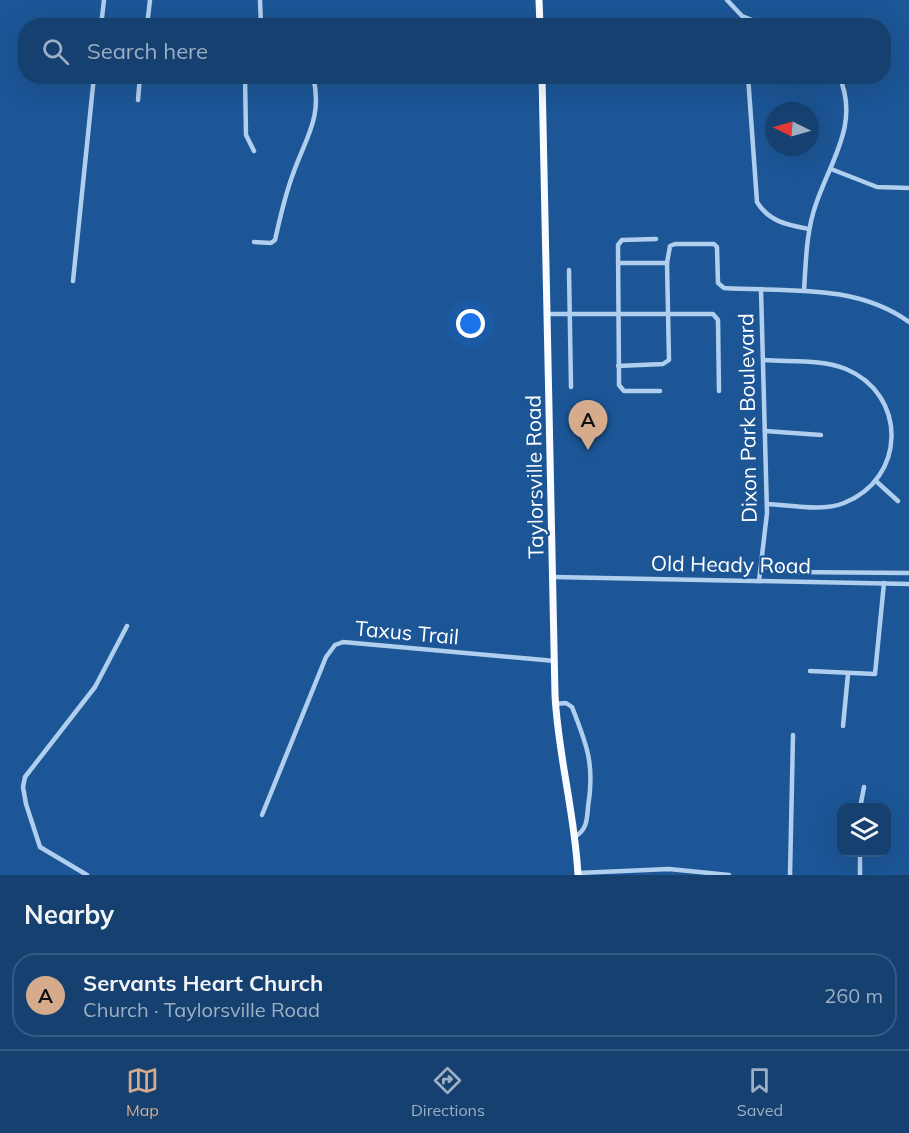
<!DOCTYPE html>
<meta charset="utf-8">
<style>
body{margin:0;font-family:Mulish,sans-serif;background:#224b78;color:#f1f3f6}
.controls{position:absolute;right:18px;bottom:18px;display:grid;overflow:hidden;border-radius:12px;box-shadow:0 6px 24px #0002}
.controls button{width:54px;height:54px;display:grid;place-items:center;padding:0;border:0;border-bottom:2px solid #345983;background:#154070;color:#f1f3f6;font:30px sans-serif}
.compass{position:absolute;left:765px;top:102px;width:54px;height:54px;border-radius:50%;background:#154070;box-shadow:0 6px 24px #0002;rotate:275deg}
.you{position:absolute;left:471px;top:324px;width:21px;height:21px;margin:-15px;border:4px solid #fff;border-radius:50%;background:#1a73e8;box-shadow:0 0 0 9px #1a73e833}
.badge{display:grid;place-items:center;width:39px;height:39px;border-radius:50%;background:#d6ab8b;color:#111;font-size:20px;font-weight:700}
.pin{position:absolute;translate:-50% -50px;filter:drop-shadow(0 2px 3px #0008)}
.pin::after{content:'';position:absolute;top:32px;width:21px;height:18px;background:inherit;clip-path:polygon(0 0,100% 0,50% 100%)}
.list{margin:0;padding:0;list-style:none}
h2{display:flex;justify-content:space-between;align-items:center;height:78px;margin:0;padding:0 24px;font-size:26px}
h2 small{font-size:20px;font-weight:400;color:#9dafc3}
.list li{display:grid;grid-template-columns:39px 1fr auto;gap:18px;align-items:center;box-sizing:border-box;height:84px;margin:0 12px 12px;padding:0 12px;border:2px solid #345983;border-radius:24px}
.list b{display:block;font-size:22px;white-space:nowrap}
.list p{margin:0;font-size:20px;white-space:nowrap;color:#9dafc3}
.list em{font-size:20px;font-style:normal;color:#9dafc3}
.icon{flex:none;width:33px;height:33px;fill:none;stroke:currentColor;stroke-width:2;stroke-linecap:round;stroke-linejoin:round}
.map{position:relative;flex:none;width:909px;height:875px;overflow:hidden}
.search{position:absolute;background:#154070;box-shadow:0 6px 24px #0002;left:18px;right:18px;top:18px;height:66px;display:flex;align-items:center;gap:15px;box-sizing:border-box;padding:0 21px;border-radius:24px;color:#9dafc3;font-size:22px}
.sheet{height:174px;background:#154070}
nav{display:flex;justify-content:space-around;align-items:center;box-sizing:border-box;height:84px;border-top:2px solid #345983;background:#154070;font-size:16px;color:#9dafc3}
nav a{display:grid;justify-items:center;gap:3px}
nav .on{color:#d6ab8b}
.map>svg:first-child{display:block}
</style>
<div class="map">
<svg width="909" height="875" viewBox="0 0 909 875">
<rect width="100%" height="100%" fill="#1c5696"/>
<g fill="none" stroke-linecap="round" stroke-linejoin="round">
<g stroke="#b0cfef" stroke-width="4.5">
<polyline points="260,0 261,26"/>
<polyline points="727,0 742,16 767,26"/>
<polyline points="101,26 104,0"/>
<polyline points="147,26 150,0"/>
<polyline points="245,76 246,135 254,151"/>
<path d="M748,76L757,202C769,222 788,225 809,229"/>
<polyline points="138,100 140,76"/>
<polyline points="831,169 877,187 909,188"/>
<polyline points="656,239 622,240 618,245 619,377 619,385 624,391 660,391"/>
<path d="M254,242L271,243L275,240C280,218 285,195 293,174C306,137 323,117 313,76"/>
<polyline points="618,263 667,263"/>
<polyline points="569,270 571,387"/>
<polyline points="73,281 94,76"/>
<path d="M804,291C806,261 806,232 816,204C831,160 860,123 839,76"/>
<polyline points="547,314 713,314 718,320 719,391"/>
<path d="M764,360C790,362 822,359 846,369C908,395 906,479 844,503C822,512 790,505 767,504"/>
<path d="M618,366L663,364L669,360L667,263L670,246L675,244H714L717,247L718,283L724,288C787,292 855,283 909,322"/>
<polyline points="765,431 821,435"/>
<polyline points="877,482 898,501"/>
<polyline points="761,569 769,566 793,572 909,573"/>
<polyline points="553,577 909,584"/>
<polyline points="759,581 767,513 761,290"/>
<polyline points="810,671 875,674 884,583"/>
<path d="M555,704L566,703L572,707C587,745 595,765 588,807C587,819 587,829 576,836"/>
<polyline points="843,726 848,674"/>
<polyline points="860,808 864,787"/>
<polyline points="262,815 326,657 335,645 343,642 555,661"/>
<polyline points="578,873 669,869 729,875"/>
<polyline points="87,875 40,847 26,804 23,787 25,777 95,687 127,626"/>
<polyline points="790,875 793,735"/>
<polyline points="860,875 860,852"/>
</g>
<g stroke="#f8fbff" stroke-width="7">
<polyline points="539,0 540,26"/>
<path d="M542,76L555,695C558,755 575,814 578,875"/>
</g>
</g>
<g text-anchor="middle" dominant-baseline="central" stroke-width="4.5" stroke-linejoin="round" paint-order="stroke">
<g font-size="21" fill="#fff" stroke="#1c5696">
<text transform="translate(747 418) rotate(-91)">Dixon Park Boulevard</text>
<text transform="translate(534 477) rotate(-91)">Taylorsville Road</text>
<text transform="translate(731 564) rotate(1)">Old Heady Road</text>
<text transform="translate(407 632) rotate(5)">Taxus Trail</text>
</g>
</g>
</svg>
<div class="controls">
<button><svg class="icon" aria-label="layers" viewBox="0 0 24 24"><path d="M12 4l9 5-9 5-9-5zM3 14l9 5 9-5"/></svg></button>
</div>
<svg class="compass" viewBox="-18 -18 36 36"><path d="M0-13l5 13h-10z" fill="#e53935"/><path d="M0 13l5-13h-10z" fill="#9dafc3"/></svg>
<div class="you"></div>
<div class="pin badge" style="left:588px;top:450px">A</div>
<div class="search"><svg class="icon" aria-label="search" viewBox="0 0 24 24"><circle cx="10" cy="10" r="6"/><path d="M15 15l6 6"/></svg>Search here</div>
</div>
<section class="sheet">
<h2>Nearby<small></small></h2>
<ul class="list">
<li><span class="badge">A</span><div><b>Servants Heart Church</b><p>Church · Taylorsville Road</p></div><em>260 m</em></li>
</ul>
</section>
<nav>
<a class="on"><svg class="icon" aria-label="map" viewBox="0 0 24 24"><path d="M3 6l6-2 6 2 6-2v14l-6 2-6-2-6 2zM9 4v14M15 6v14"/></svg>Map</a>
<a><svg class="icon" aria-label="directions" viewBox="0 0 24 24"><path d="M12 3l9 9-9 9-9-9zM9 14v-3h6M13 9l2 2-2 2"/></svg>Directions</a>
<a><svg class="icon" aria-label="saved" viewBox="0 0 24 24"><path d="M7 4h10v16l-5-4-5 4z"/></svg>Saved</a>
</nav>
